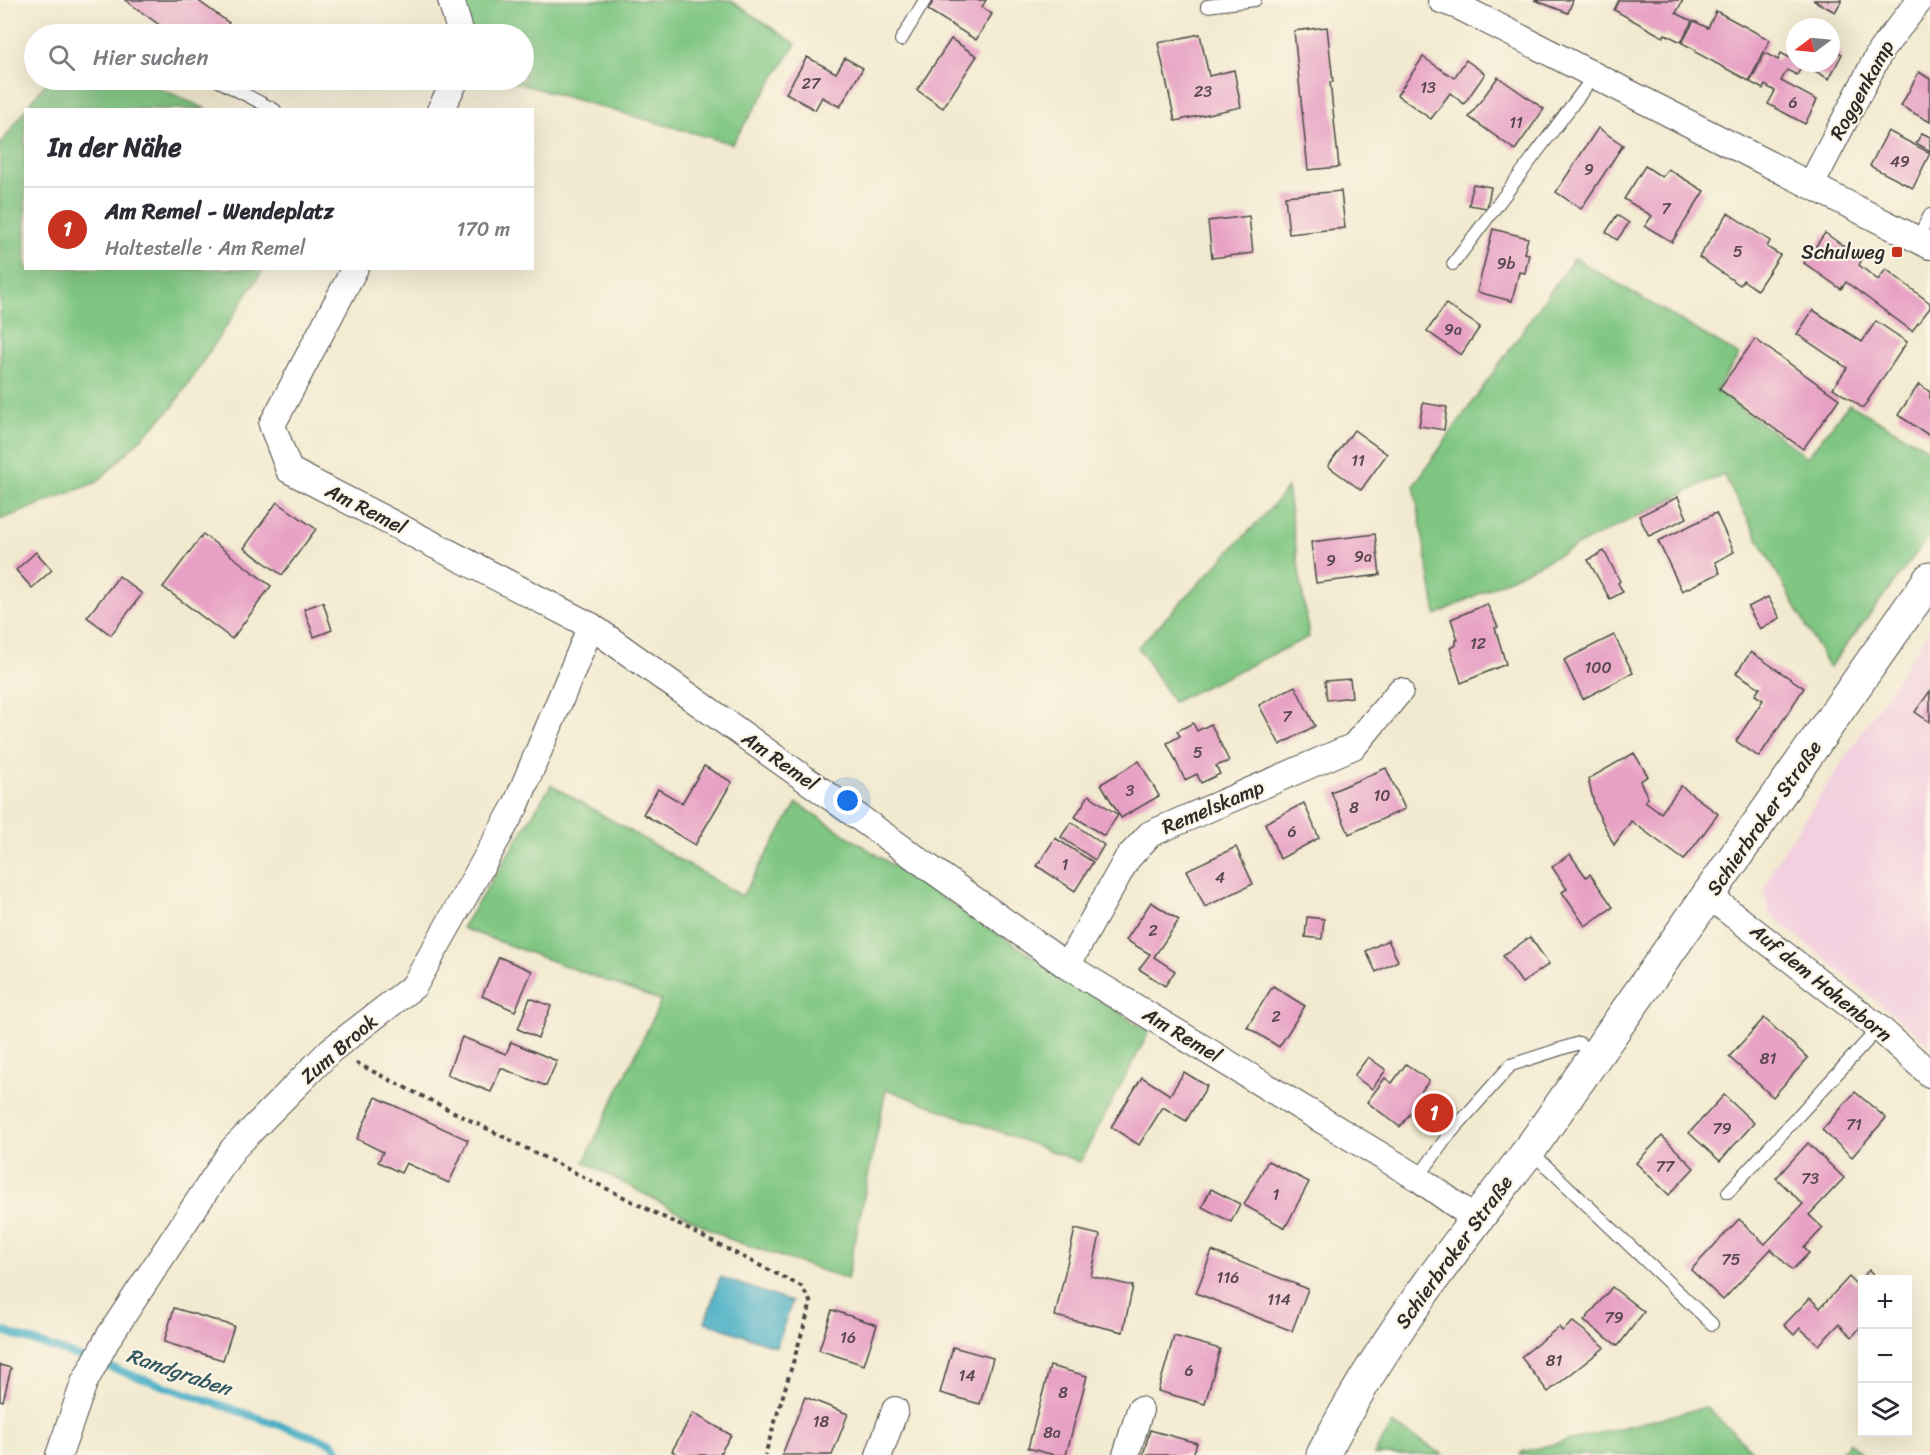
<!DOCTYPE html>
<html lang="de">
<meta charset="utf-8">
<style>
body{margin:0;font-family:Sriracha,sans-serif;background:#f2f2f3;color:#2b2b33}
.controls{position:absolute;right:18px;bottom:18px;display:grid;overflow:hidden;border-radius:0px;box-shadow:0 6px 24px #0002}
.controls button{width:54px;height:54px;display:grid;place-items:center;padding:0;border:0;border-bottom:2px solid #e1e1e2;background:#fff;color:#2b2b33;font:30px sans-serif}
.compass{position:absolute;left:1786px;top:18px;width:54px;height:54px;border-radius:50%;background:#fff;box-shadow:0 6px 24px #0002;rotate:254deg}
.you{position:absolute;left:848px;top:801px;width:21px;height:21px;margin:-15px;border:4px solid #fff;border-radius:50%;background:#1a73e8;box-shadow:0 0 0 9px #1a73e833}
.badge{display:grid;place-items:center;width:39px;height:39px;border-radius:50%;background:#c8321e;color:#fff;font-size:20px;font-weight:700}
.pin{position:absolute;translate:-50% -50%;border:3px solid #fff;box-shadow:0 2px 6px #0006}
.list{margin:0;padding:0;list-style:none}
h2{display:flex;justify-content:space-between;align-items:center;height:78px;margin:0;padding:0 24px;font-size:26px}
h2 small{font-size:20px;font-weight:400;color:#7c7c81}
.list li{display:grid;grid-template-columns:39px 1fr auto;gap:18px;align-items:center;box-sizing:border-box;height:84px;padding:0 24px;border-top:2px solid #e1e1e2}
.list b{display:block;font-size:22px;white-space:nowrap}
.list p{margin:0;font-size:20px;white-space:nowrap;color:#7c7c81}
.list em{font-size:20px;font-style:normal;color:#7c7c81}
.icon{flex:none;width:33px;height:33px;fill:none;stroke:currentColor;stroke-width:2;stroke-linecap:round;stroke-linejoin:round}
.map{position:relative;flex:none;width:1930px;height:1455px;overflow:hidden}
.search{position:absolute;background:#fff;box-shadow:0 6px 24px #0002;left:24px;top:24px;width:510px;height:66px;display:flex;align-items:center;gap:15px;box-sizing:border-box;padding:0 21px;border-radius:33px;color:#7c7c81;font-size:22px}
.panel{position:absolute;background:#fff;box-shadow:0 6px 24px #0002;left:24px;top:108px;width:510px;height:162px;border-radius:0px}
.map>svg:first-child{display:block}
</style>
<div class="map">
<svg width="1930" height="1455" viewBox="0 0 1930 1455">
<rect width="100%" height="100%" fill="#fcf5e5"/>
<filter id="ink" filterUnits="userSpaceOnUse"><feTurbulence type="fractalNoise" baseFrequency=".0167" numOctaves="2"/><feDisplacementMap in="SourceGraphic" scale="12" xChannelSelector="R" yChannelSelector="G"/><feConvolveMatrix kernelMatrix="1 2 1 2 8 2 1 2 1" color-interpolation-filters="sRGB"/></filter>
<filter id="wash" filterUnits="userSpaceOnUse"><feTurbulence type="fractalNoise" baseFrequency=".008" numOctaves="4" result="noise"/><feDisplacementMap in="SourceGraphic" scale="24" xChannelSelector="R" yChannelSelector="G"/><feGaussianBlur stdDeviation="1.35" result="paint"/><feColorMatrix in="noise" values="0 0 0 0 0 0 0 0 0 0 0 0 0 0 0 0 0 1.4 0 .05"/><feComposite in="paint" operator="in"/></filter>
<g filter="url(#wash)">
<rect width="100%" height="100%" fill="#f2ead0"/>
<polygon fill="#f3cfdf" points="1930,629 1930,1045 1769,913 1764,892 1773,867"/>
<g fill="#7fc682" stroke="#557856" stroke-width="1.5">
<polygon points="462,0 730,0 796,44 732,144 506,80 524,80 524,34 469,34"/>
<polygon points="48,80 141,80 206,109 26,109"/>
<polygon points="25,110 26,268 264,269 172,408 97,482 0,520 0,145"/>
<polygon points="1574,258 1739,355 1716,390 1807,457 1849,404 1930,450 1930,535 1829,668 1723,474 1436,615 1414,485"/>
<polygon points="1287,488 1309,637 1173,702 1138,647 1271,508"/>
<polygon points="551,785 742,896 797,803 1149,1032 1080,1162 886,1089 847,1279 729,1239 584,1162 661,1001 462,928"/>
<polygon points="1706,1407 1757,1455 1520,1455 1522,1452"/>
<polygon points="1392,1424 1444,1455 1374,1455"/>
<polygon points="1849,1442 1862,1455 1837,1455"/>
</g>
<polygon fill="#46aec5" stroke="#386c78" stroke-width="1.5" points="720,1277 792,1302 776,1347 705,1322"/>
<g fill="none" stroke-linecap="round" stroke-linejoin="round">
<polyline stroke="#46aec5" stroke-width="8" points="0,1330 332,1443 341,1455"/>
</g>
<g id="blocks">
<g fill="#e7a1c4">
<polygon points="125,0 197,0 229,23 220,34 172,34"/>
<polygon points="934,0 986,0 982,7 992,14 976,40 928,10"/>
<polygon points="1534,0 1573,0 1568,13"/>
<polygon points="1619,0 1683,0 1676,13 1692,21 1681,42 1665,34 1663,37 1614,10"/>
<polygon points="1813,0 1842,0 1835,12"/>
<polygon points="1716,11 1770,40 1749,81 1695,52 1696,50 1682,43 1694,21 1708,28"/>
<polygon points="1327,27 1333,82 1330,82 1339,167 1308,170 1294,31"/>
<polygon points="1200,34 1209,76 1234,70 1241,107 1175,121 1158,43"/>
<polygon points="951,39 977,56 943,108 917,90"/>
<polygon points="1831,48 1842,54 1829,79 1803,64 1797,75 1787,70 1781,81 1817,100 1805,124 1768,104 1775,91 1765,85 1763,89 1750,82 1765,53 1778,60 1781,53 1792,59 1795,53 1795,63 1831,63"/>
<polygon points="807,57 836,73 845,58 863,68 840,107 822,97 815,110 786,93"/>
<polygon points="1423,57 1454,78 1466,60 1485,74 1464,104 1450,93 1431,119 1397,95"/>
<polygon points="1919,72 1930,79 1930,122 1901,106"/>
<polygon points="1498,77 1544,109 1515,150 1469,117"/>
<polygon points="1598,128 1623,145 1581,209 1556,192"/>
<polygon points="1888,131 1930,153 1913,188 1870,166"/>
<polygon points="1922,133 1930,137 1930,151 1916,143"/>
<polygon points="1645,166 1662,177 1668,169 1704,191 1672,242 1645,226 1652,216 1624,199"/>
<polygon points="1473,184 1491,187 1487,208 1469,205"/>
<polygon points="1341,191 1345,228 1289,234 1285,196"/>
<polygon points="1728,213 1770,241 1767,247 1780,255 1757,290 1743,280 1740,285 1699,257"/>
<polygon points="1617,215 1629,223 1617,240 1606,232"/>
<polygon points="1249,216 1253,253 1212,258 1208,221"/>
<polygon points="1493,229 1528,238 1524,253 1529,254 1525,273 1519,272 1512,301 1477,292"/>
<polygon points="1825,233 1862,259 1859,265 1878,280 1886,269 1930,303 1930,308 1912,331 1846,282 1841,289 1804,263"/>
<polygon points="1446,304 1480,327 1461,355 1427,331"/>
<polygon points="1813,310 1862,342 1876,321 1907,342 1863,408 1833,388 1847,368 1797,334"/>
<polygon points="1755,339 1839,399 1803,449 1719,389"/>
<polygon points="1919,384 1930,392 1930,436 1898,415"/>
<polygon points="1423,403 1447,407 1444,430 1419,426"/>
<polygon points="1354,430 1387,454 1361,490 1328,466"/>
<polygon points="1678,497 1687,518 1649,536 1639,516"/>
<polygon points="277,502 316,529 282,575 244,548"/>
<polygon points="1716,513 1734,552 1715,562 1720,573 1682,591 1658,541"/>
<polygon points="203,534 271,586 232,639 163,587"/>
<polygon points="1375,534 1380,575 1316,583 1311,542"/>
<polygon points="1604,551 1620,581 1618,583 1623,592 1610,599 1588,560"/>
<polygon points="36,552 52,570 32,588 16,570"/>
<polygon points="119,576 142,594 111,635 87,617"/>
<polygon points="1768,597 1780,618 1760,629 1748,607"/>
<polygon points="323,602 332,630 314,637 304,609"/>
<polygon points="1487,604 1498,627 1495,628 1506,664 1461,683 1450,648 1456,645 1456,640 1458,640 1451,619"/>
<polygon points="1614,635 1633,673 1583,699 1564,660"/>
<polygon points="1751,652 1804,688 1759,757 1736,741 1763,700 1755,695 1760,688 1736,673"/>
<polygon points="1350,679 1352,697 1327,700 1325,681"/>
<polygon points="1295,686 1315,726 1280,745 1259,705"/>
<polygon points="1930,691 1930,722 1915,712"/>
<polygon points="1193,723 1197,731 1211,724 1229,761 1216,766 1220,774 1201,783 1197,774 1185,780 1167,743 1180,736 1177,731"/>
<polygon points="1634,753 1648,776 1640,781 1648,798 1645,801 1661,813 1681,786 1718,814 1684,860 1631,821 1614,845 1595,807 1588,779"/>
<polygon points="1139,761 1159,796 1121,818 1101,784"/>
<polygon points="704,766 732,782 695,845 643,814 658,789 682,803"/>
<polygon points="1386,768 1405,809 1349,834 1331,792"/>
<polygon points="1089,795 1118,815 1104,836 1075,817"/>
<polygon points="1304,803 1319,838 1280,859 1265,823"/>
<polygon points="1071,822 1104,845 1095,860 1061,837"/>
<polygon points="1055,838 1093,862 1075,891 1037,866"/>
<polygon points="1236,847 1253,884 1205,907 1187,870"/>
<polygon points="1570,854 1586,877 1590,874 1613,907 1585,926 1562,892 1567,889 1552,867"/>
<polygon points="1151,902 1179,920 1154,957 1175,971 1165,986 1139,969 1150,954 1126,940"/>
<polygon points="1307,917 1324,919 1322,939 1305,937"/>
<polygon points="1530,937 1549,964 1522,983 1503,956"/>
<polygon points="1388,940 1398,961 1376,972 1366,951"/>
<polygon points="499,957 532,971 515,1011 482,996"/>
<polygon points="1273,986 1305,1006 1279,1047 1247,1027"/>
<polygon points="530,998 551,1006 538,1038 518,1029"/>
<polygon points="1764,1018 1808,1058 1773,1097 1729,1057"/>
<polygon points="462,1037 506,1054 511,1042 557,1061 546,1086 501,1068 491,1092 447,1075"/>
<polygon points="1368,1057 1386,1070 1372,1089 1354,1076"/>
<polygon points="1406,1064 1429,1081 1415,1100 1418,1103 1400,1127 1367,1102 1385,1078 1392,1083"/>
<polygon points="1184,1072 1207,1086 1186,1121 1163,1107 1139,1145 1111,1127 1142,1077 1170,1095"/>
<polygon points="1855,1092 1886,1118 1852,1157 1822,1130"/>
<polygon points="1724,1095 1754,1123 1720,1161 1689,1133"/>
<polygon points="376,1097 468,1140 449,1183 406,1163 401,1173 378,1162 383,1152 357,1139"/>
<polygon points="1662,1136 1694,1168 1669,1195 1636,1163"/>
<polygon points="1808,1143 1844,1178 1809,1215 1823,1228 1804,1248 1809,1253 1792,1270 1771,1249 1723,1300 1691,1270 1739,1219 1765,1244 1803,1204 1776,1178"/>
<polygon points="1268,1161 1309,1182 1285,1228 1244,1205"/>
<polygon points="1211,1189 1240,1204 1231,1222 1202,1207"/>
<polygon points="1075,1229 1100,1235 1091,1276 1133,1286 1123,1332 1055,1316"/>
<polygon points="1212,1251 1308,1289 1292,1331 1196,1293"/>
<polygon points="1869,1270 1879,1280 1862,1280 1862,1325 1852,1337 1839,1324 1819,1345 1800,1328 1794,1335 1784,1325 1810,1298 1820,1308 1849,1277 1856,1284"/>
<polygon points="1612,1287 1644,1312 1618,1346 1584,1321"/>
<polygon points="174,1308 234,1326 223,1360 164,1342"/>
<polygon points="832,1310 877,1325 864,1365 819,1350"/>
<polygon points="1573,1322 1605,1347 1548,1392 1521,1357 1559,1327 1562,1331"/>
<polygon points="1174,1336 1220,1349 1205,1404 1158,1391"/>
<polygon points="953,1347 993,1358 980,1404 940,1393"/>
<polygon points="0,1365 11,1368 3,1401 0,1400"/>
<polygon points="1050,1366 1087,1376 1066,1455 1054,1455 1028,1448"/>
<polygon points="805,1397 848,1414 832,1455 782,1455"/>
<polygon points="693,1413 731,1435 719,1455 679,1455 672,1451"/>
<polygon points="1150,1430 1197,1443 1193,1455 1143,1455"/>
</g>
</g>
</g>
<g filter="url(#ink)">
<use href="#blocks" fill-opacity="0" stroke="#494844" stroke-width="1.5"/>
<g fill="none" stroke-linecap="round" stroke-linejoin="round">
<g stroke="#494844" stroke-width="14">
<g id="service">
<polyline points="1207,6 1255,0"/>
<polyline points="901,40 925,0"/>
<polyline points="217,80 275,110"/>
<polyline points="1917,239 1930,215"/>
<polyline points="1453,264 1594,76"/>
<polyline points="1529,1153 1543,1163 1712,1324"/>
<polyline points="1418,1178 1447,1137 1511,1065 1579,1043 1594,1054"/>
<polyline points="1728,1192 1879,1028"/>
</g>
</g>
<g stroke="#494844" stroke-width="28">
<g id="minor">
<polyline points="451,0 461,34"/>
<polyline points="1441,0 1458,6 1930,246"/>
<polyline points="440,110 456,80"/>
<polyline points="1811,185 1881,50 1920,0"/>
<polyline points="355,268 272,425 289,470 591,626 1067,966 1418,1178 1476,1219"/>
<polyline points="1709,896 1879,1028 1930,1074"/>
<polyline points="1067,966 1127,859 1150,834 1354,746 1400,691"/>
<polyline points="59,1455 84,1383 108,1338 233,1149 331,1050 414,986 516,805 591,626"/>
<polyline points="879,1455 895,1410"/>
<polyline points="1126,1455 1140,1410"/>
</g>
</g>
<g stroke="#494844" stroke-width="35">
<path id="secondary" d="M1323,1455C1378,1346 1454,1248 1528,1152L1930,579"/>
</g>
<polyline stroke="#494844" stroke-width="4" stroke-dasharray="4.5 4.5" stroke-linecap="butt" points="356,1063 801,1286 811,1303 765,1455"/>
<use href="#service" stroke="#fff" stroke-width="12"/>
<use href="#minor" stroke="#fff" stroke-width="26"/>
<use href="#secondary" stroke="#fff" stroke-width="33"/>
</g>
</g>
<rect fill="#c8321e" stroke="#fcf5e5" stroke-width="2" x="1891" y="246" width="12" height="12" rx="3"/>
<g text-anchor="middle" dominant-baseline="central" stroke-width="4.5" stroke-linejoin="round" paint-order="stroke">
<g font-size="16" fill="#5a4851">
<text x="811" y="83">27</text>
<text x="1428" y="87">13</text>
<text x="1203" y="91">23</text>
<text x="1793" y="102">6</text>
<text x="1516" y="122">11</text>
<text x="1900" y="161">49</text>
<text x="1589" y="169">9</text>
<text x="1666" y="208">7</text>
<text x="1738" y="251">5</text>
<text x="1506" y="263">9b</text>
<text x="1453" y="329">9a</text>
<text x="1358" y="460">11</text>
<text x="1363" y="556">9a</text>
<text x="1331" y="560">9</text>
<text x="1478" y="643">12</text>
<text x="1598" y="667">100</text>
<text x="1287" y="716">7</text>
<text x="1198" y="752">5</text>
<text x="1130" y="790">3</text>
<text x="1382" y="795">10</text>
<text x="1354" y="807">8</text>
<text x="1292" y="831">6</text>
<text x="1065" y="864">1</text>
<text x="1220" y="877">4</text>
<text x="1153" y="930">2</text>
<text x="1276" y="1016">2</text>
<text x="1768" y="1058">81</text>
<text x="1854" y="1124">71</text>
<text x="1722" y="1128">79</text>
<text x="1665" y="1166">77</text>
<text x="1810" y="1178">73</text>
<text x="1276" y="1194">1</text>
<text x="1731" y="1259">75</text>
<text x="1228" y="1277">116</text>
<text x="1279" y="1299">114</text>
<text x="1614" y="1317">79</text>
<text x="848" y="1337">16</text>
<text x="1554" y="1360">81</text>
<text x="1189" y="1370">6</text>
<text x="967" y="1375">14</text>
<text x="1063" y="1392">8</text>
<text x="821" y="1421">18</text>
<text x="1052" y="1432">8a</text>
</g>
<g font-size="20" fill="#2b2b2b" stroke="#fcf5e5">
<text transform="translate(1862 90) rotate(-61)">Roggenkamp</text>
<text transform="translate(366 509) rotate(27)">Am Remel</text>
<text transform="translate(780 761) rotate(35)">Am Remel</text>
<text transform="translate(1213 807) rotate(-23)">Remelskamp</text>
<text transform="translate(1764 818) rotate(-55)">Schierbroker Straße</text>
<text transform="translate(1821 983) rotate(39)">Auf dem Hohenborn</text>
<text transform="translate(1182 1035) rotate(31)">Am Remel</text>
<text transform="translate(339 1049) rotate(-41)">Zum Brook</text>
<text transform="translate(1454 1252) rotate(-54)">Schierbroker Straße</text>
</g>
<g font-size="20" fill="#2b2b2b" stroke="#fcf5e5" text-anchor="end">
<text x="1885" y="252">Schulweg</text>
</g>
<g font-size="21" font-style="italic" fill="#345961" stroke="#fcf5e5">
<text transform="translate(179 1372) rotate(19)">Randgraben</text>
</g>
</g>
</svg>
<div class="controls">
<button>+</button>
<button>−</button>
<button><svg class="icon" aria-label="layers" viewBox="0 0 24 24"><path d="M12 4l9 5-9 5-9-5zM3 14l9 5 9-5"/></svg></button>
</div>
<svg class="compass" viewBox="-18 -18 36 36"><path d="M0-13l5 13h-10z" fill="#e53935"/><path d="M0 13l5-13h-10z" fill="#7c7c81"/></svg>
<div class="you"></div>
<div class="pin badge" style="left:1434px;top:1113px">1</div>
<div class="search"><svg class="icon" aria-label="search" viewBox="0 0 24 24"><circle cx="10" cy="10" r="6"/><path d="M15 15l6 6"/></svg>Hier suchen</div>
<section class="panel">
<h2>In der Nähe<small></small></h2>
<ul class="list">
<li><span class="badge">1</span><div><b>Am Remel - Wendeplatz</b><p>Haltestelle · Am Remel</p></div><em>170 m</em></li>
</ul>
</section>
</div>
